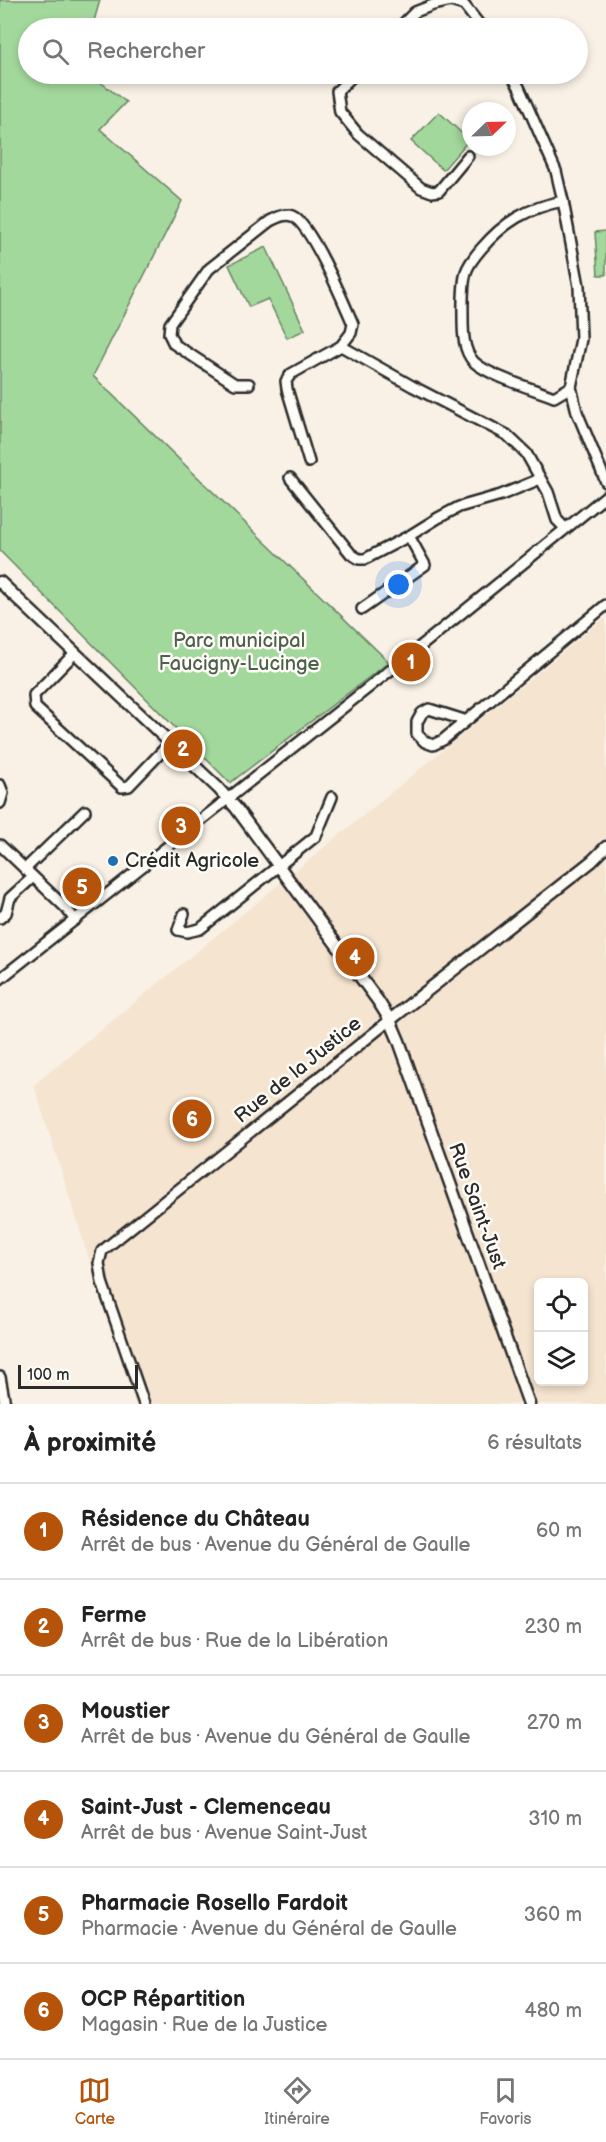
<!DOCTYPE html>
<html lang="fr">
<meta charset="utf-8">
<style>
body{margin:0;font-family:"Balsamiq Sans",sans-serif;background:#f2f2f2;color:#222}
.controls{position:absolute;right:18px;bottom:18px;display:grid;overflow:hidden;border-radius:9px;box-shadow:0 3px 9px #0003}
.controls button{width:54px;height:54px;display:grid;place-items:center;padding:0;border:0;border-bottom:2px solid #e0e0e0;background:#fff;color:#222;font:30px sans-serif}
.compass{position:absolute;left:462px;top:102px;width:54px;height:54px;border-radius:50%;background:#fff;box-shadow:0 3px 9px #0003;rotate:67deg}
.scale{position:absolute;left:18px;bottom:15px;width:120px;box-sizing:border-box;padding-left:6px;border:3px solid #2b2b2b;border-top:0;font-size:16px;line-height:21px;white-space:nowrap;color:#2b2b2b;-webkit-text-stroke:4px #fdfcf7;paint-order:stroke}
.you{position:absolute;left:399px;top:585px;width:21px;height:21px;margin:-15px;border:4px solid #fff;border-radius:50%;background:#1a73e8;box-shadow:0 0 0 9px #1a73e833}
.badge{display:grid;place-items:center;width:39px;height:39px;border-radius:50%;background:#b45309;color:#fff;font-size:20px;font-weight:700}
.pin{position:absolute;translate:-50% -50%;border:3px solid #fff;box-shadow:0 2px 6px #0006}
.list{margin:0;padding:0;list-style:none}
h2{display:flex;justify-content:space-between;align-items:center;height:78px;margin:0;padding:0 24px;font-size:26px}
h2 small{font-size:20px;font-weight:400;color:#767676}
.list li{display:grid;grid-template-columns:39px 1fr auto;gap:18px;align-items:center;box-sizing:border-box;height:96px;padding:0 24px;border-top:2px solid #e0e0e0}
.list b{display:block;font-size:22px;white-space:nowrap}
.list p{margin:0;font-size:20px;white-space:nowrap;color:#767676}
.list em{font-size:20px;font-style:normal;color:#767676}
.icon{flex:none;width:33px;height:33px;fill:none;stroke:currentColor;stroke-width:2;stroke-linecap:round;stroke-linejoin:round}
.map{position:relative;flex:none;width:606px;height:1404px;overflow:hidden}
.search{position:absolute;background:#fff;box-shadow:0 3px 9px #0003;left:18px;right:18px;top:18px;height:66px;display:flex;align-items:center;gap:15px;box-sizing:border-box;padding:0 21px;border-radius:33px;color:#767676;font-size:22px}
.sheet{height:654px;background:#fff}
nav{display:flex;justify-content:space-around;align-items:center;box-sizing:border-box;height:84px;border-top:2px solid #e0e0e0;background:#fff;font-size:16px;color:#767676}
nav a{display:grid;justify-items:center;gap:3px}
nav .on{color:#b45309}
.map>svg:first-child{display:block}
</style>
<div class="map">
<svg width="606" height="1404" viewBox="0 0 606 1404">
<rect width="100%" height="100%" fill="#f9f1e5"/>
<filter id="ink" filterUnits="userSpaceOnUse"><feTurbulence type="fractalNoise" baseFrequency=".0167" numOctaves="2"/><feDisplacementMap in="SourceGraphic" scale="12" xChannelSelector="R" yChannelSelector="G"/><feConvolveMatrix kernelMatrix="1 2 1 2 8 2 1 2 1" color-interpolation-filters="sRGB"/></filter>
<g filter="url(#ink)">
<path fill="#f5e4cf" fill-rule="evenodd" d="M602,620H606V1404H135L34,1085ZM538,1282H584V1382H538Z"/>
<g fill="#a3d89c" stroke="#678264" stroke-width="1.5">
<polygon points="0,0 100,0 92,28 28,28 28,74 90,74 126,102 100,129 182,201 93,376 389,662 230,783 0,551"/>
<polygon points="439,112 469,140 443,170 411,141"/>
<polygon points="606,231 606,275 598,275 595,232"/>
<polygon points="266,247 305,330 287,338 268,299 249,307 229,265"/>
</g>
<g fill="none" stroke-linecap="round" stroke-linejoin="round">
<g stroke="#2b2b2b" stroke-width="14">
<g id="minor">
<polyline points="399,28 415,12 433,5 451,1 464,5 482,28"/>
<polyline points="355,74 337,91 340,112 358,134 421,188 432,192 439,191 468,156"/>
<polyline points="511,74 519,87 556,171 563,201 579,286 581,339 571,387 577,412 606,482"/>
<path d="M563,201C527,208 504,222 481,249C475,256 469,263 466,272C462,286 463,304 463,318C463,332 463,351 474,362C489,376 534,389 554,397L571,387"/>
<path d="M249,384H235L174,344L169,334L170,324L209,269L270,221C276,218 284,213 292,216C311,224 344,303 353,324L351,333L341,346"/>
<polyline points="309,462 287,389 286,381 291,374 341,346 412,386 507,435 526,453 548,492 557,520 565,528"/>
<polyline points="290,478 351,554 359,559 365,559 409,536 438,518 459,507 501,495 540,479"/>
<polyline points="362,609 425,565 409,536"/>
<polyline points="75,653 34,695 35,707 122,787 129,786 170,743"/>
<polyline points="464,720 429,709 422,713 417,722 417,734 425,742 433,745 443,740 606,605"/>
<polyline points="0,785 3,793 0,803"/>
<polyline points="0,845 66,908 75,920"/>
<polyline points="25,869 85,811"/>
<polyline points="184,914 178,930 187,932 200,929 316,836 332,797"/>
<polyline points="0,918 6,913 10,898 33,877"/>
<polyline points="0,979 426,642 606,496"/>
<polyline points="0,1377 5,1404"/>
<polyline points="144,1404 102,1282 99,1263 102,1251 390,1020"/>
</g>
</g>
<g stroke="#2b2b2b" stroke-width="15">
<g id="tertiary">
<polyline points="0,582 218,788 236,808 378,1001 390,1020 399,1041 529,1404"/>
<polyline points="390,1020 592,861 606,847"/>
</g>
</g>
<use href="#minor" stroke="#fdfcf7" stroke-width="9"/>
<use href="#tertiary" stroke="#fdfcf7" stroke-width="10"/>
</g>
</g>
<circle fill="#1f6fb2" stroke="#fdfcf7" stroke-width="2" cx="113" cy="861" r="6"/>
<g text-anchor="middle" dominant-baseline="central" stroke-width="5" stroke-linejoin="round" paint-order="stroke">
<g font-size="20" fill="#4f5f4d" stroke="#fdfcf7">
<text x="239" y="641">Parc municipal<tspan x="239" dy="23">Faucigny-Lucinge</tspan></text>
</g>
<g font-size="20" fill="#2b2b2b" stroke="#fdfcf7" text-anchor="start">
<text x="125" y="861">Crédit Agricole</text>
</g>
<g font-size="20" fill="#2b2b2b" stroke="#fdfcf7">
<text transform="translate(298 1070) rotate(-39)">Rue de la Justice</text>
<text transform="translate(477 1206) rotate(70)">Rue Saint-Just</text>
</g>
</g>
</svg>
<div class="controls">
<button><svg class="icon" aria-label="locate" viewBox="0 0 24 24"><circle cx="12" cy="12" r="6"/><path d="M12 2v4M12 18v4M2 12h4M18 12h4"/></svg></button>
<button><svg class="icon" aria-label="layers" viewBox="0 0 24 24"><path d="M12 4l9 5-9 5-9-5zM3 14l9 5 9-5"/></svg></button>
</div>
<svg class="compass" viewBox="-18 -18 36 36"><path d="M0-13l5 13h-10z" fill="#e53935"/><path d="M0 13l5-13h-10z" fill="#767676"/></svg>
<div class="scale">100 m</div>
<div class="you"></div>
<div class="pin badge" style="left:411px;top:662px">1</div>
<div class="pin badge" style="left:183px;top:749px">2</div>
<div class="pin badge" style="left:181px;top:826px">3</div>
<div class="pin badge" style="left:355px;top:957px">4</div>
<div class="pin badge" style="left:82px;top:887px">5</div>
<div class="pin badge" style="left:192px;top:1119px">6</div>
<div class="search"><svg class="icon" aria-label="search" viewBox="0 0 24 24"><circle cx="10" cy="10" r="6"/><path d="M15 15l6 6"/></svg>Rechercher</div>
</div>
<section class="sheet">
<h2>À proximité<small>6 résultats</small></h2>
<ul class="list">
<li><span class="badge">1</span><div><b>Résidence du Château</b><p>Arrêt de bus · Avenue du Général de Gaulle</p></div><em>60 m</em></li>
<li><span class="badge">2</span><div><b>Ferme</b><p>Arrêt de bus · Rue de la Libération</p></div><em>230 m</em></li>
<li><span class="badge">3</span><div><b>Moustier</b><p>Arrêt de bus · Avenue du Général de Gaulle</p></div><em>270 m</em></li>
<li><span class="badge">4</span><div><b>Saint-Just - Clemenceau</b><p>Arrêt de bus · Avenue Saint-Just</p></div><em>310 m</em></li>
<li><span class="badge">5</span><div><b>Pharmacie Rosello Fardoit</b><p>Pharmacie · Avenue du Général de Gaulle</p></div><em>360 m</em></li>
<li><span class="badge">6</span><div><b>OCP Répartition</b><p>Magasin · Rue de la Justice</p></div><em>480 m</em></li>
</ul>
</section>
<nav>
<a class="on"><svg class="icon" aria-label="map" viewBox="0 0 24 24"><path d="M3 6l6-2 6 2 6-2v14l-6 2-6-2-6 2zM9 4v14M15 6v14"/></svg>Carte</a>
<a><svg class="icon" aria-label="directions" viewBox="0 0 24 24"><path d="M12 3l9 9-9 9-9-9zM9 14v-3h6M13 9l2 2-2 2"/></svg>Itinéraire</a>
<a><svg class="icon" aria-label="saved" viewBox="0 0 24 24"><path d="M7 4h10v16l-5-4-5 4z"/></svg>Favoris</a>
</nav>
